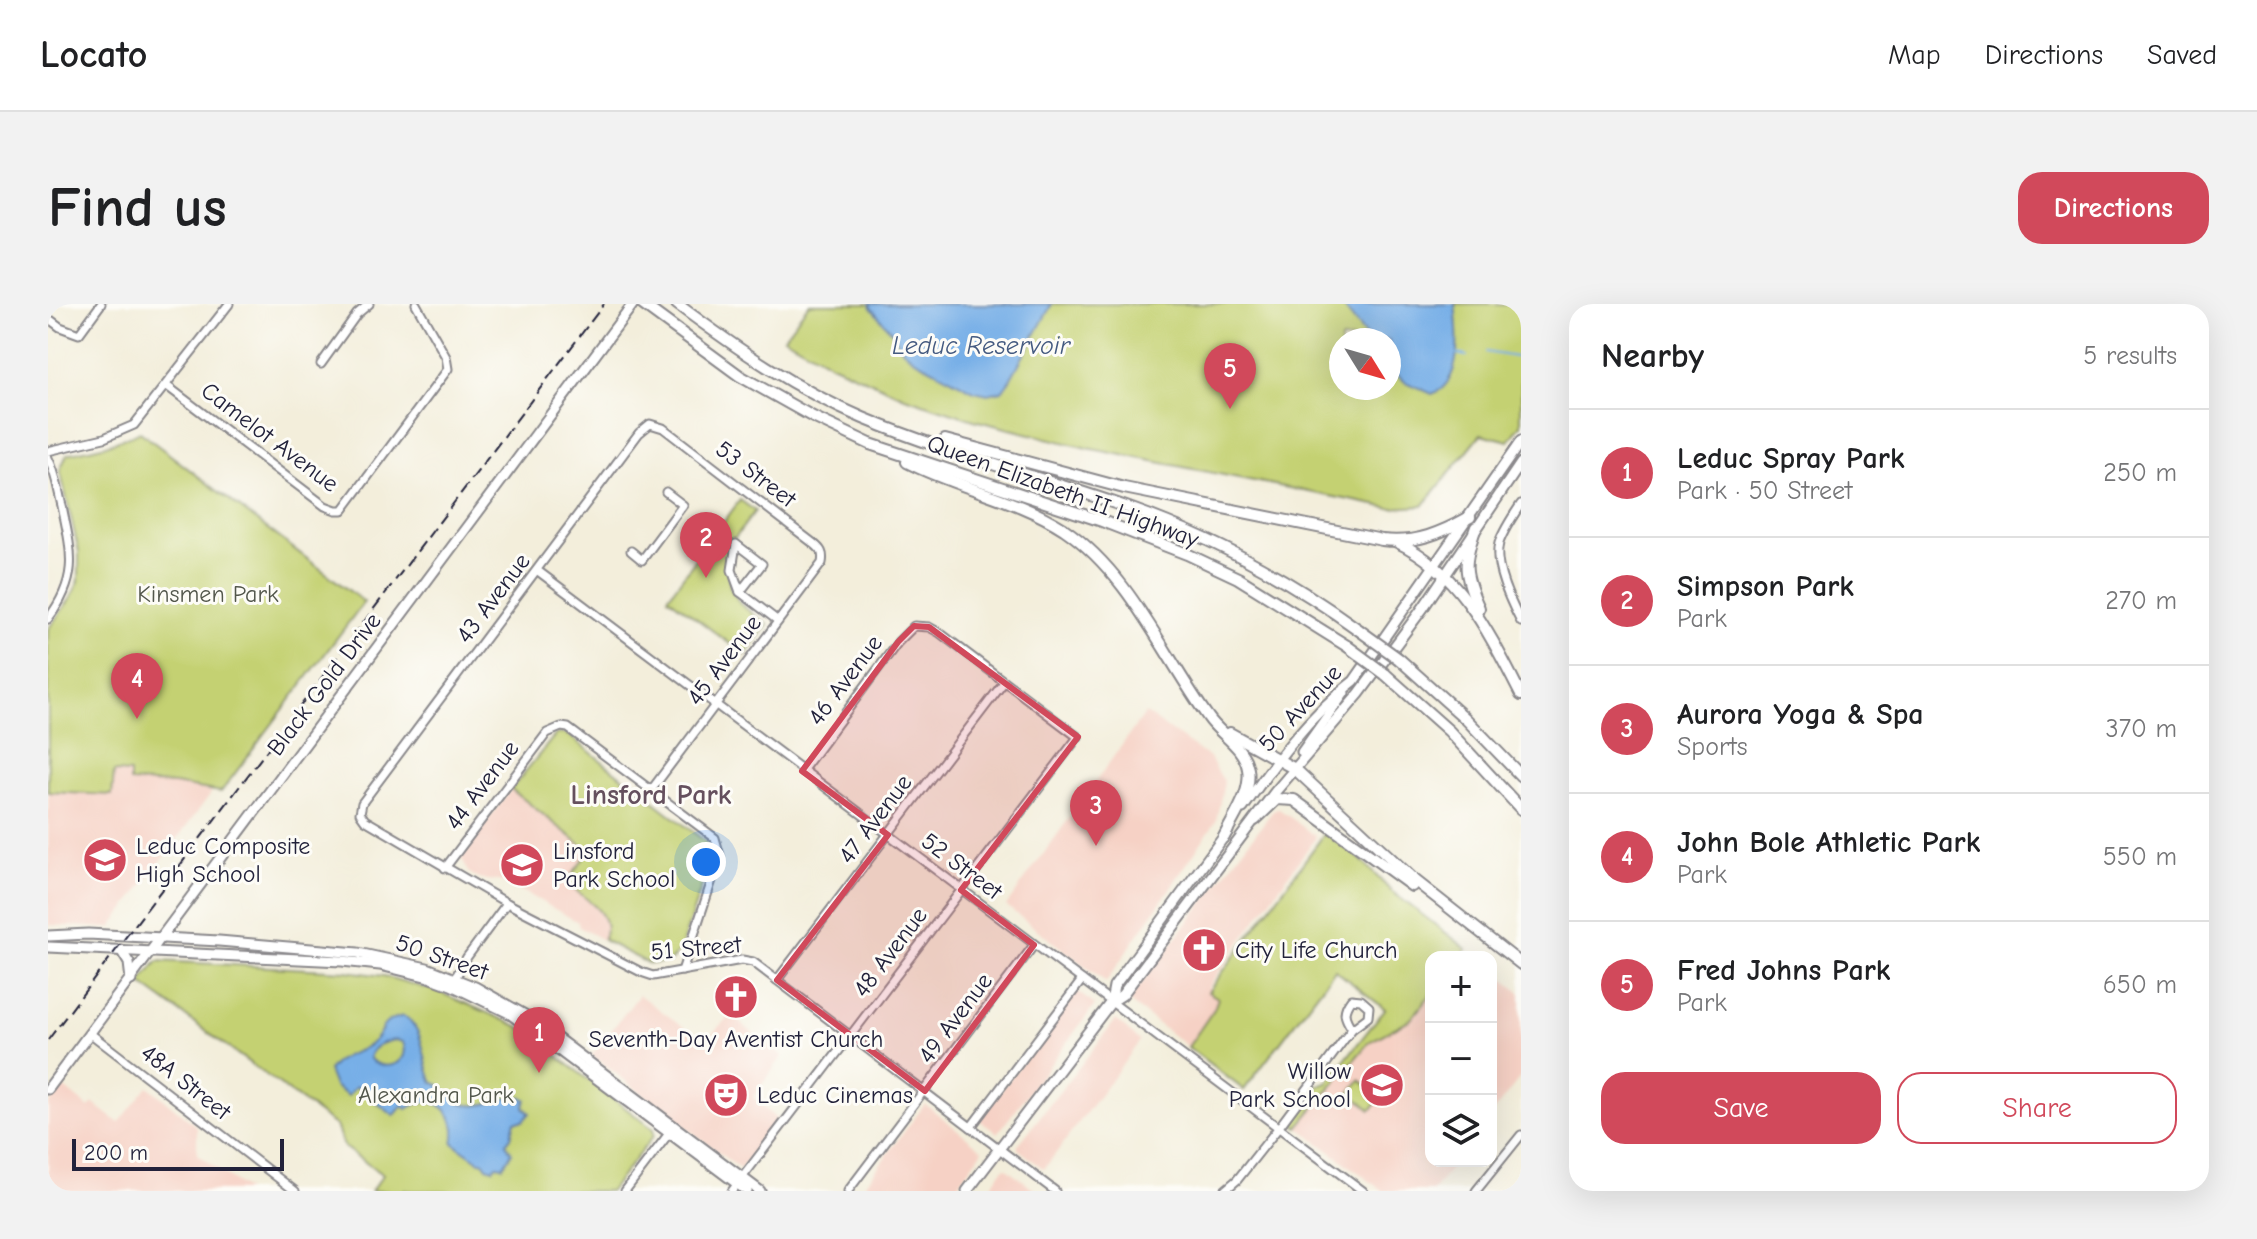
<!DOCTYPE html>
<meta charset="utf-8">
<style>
body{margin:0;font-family:"Comic Neue",sans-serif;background:#f2f2f2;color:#202124}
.controls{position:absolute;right:24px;bottom:24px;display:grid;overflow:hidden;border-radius:16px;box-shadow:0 8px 32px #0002}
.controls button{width:72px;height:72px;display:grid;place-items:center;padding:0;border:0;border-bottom:2px solid #e0e0e0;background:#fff;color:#202124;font:40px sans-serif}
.compass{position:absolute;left:1281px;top:24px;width:72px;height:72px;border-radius:50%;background:#fff;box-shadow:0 8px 32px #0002;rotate:127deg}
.scale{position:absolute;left:24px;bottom:20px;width:212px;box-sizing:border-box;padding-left:8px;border:4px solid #22223b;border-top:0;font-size:22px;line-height:28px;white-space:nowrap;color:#22223b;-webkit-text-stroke:6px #fdfcf7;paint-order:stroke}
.you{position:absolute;left:658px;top:558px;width:28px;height:28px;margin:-20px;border:6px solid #fff;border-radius:50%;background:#1a73e8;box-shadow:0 0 0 12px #1a73e833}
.badge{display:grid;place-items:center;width:52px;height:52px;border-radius:50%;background:#d1495b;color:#fff;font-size:26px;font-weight:700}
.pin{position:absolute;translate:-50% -66px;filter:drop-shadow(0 2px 4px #0008)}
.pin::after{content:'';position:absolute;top:42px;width:28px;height:24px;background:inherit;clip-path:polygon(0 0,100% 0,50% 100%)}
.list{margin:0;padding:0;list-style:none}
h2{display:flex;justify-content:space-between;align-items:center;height:104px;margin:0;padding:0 32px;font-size:34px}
h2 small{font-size:26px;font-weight:400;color:#757577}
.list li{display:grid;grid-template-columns:52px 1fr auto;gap:24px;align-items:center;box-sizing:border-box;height:128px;padding:0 32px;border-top:2px solid #e0e0e0}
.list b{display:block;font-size:30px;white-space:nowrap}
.list p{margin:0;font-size:26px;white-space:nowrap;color:#757577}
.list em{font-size:26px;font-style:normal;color:#757577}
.actions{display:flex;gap:16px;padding:24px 32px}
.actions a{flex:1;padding:18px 0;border:2px solid #d1495b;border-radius:24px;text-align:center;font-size:28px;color:#d1495b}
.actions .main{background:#d1495b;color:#fff}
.icon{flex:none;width:44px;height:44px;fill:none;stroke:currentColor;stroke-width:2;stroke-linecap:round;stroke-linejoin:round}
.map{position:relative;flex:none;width:1473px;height:887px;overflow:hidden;border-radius:24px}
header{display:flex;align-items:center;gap:48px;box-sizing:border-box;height:112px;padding:0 40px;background:#fff;border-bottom:2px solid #e0e0e0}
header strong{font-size:38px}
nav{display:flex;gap:44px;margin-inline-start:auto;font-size:28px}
.intro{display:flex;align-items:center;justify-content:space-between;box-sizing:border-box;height:192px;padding:0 48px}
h1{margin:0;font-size:56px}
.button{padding:20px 36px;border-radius:24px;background:#d1495b;color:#fff;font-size:28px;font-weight:700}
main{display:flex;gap:48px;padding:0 48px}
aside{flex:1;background:#fff;border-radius:24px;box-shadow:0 8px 32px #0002}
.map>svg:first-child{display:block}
</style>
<header>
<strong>Locato</strong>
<nav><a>Map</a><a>Directions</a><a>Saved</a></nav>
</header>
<div class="intro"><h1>Find us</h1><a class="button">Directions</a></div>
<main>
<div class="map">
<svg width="1473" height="887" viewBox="0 0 1473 887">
<rect width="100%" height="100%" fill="#fdfcf7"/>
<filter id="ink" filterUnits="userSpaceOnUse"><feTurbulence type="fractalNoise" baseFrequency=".0125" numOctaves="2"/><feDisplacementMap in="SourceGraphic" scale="16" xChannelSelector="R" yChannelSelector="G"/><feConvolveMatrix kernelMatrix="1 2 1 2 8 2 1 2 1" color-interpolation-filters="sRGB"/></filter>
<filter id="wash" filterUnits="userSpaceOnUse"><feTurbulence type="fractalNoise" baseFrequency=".006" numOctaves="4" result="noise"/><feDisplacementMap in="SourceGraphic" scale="32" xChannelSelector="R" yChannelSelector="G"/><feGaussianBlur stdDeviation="1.8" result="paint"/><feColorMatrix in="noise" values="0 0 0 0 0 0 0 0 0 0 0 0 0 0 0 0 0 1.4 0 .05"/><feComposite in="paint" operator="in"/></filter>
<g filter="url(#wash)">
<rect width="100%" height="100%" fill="#f3eedb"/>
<g fill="#f6d1c5">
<polygon points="1097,409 1162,454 1176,478 1168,517 1058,678 958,602"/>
<polygon points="66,468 82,469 82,478 126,480 164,488 63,624 0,621 0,488 64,491"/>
<polygon points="463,485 541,547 559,629 555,636 531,623 530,618 458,578 431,575 420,568 413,553"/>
<polygon points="1230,504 1268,533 1160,683 1171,694 1166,705 1140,743 1080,697 1224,508"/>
<polygon points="1443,665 1473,689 1473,772 1443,811"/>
<polygon points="1027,686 1047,701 950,829 931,816"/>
<polygon points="1383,690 1383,857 1408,857 1385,887 1335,887 1250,823 1321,738 1363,715"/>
<polygon points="591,691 657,738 682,711 735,752 705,793 729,816 692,865 544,751"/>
<polygon points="1068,716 1092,737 996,865 970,845 970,841"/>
<polygon points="100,782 149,823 149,850 199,887 0,887 0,801 15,783 41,804 45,799 71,819"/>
<polygon points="877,800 935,846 905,887 812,887"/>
<polygon points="957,863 989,887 938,887"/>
</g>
<g fill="#c4d172" stroke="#737a56" stroke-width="2" fill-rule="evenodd">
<path d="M761,0H1473V121L1461,137L1433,130L1375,202L1342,204L1039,144L926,116L857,93L783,60L736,33ZM1293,36H1341V84H1293Z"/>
<polygon points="92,128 316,298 173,488 126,480 82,478 82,469 66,468 64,491 0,488 0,325 23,294 31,277 31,248 12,166 19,150 58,141"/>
<polygon points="692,196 707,207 683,239 678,259 682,283 692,300 720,321 697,351 620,293"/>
<path d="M508,430H519L662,541L663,555L632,646L621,658L601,660L555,636C568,610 534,592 518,579L541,547L463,485Z"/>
<polygon points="1277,529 1312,555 1343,587 1419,645 1413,653 1383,653 1383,690 1363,715 1321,738 1250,823 1243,818 1270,782 1279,779 1337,705 1287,666 1196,786 1140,743 1166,705 1170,694 1160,688"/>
<polygon points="110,657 299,667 336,672 391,688 470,722 605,825 606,831 562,887 361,887 357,885 356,887 323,887 335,871 296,843 288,822 92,679"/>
<polygon points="1312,776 1334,793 1323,806 1302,789"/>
</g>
<g fill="#77afe7" stroke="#4c6891" stroke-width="2" fill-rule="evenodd">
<polygon points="822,0 1004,0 962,76 954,87 940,90 926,87 867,56 852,43 846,30 823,4"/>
<path d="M1293,0H1407C1410,27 1416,79 1384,90L1357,78L1341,62V36H1321Z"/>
<path d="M355,712C378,723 374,758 385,778C394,781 398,788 405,794C424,810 448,796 468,791L478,795L476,803L482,809L475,817H467L463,833L458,839L464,849L455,862L448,861L445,865L439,863L435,857H431L405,839C412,809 387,786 359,805L355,801L346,812L308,782L300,792L286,782L280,767C297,746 305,753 322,740C339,727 327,719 355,712ZM347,736L355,738C364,761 335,769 321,754C324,741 336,738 347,736Z"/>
</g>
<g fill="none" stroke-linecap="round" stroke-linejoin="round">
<g stroke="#77afe7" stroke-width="2">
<polyline points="1438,48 1473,54"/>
<polyline points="1408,50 1419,52"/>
</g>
</g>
</g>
<g filter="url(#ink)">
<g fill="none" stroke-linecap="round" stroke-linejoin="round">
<g stroke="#8a888b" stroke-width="11">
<g id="minor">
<polyline points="0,14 12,23 31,30 53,0"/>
<polyline points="273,60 309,10 321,0"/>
<polyline points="119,82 277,202 288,206 295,206 400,65 398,53 368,0"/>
<polyline points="0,147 56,134 86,121 181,0"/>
<path d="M0,154C8,169 10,186 14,202C24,250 31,274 0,315"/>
<path d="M1473,200C1465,212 1456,225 1451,239C1445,261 1463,299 1473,318"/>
<polygon points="688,240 714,260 692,288 684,266"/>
<polyline points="583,247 594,256 635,201 618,188"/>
<polyline points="490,267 1315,887"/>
<polyline points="692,288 730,317"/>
<path d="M604,485L774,259C776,249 773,245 765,239L615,124L602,120L591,129L314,499L312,509L317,516L459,599L593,668L605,672L694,656L705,658L1007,887"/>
<polyline points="397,564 499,429 513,423 520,424 667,534 672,552 634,667"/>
<polyline points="406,676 419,653 459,599"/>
<polyline points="729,676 956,378"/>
<polyline points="43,730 247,887"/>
<polyline points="923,823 1034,676"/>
<polyline points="577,887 622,828"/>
<polyline points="684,887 1030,433 892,329 881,323 866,322 850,338 754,467"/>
<polyline points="800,887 986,641"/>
<path d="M1176,887L1189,876L1231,823L1304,725L1320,713L1321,703L1313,696L1303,695C1294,707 1296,713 1304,725"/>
<polyline points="1428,887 1473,831"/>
</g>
</g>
<g stroke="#8a888b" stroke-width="13">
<g id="major">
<polyline points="1254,448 1296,389"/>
<path d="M1195,504C1227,458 1261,411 1306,377L1473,137"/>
<polyline points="0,632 40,630 171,637 310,649 379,664 427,683 482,714 712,887"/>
<polyline points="0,643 294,657 332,661 381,673 403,681 461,709 699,887"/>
<polyline points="73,646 81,659 83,676"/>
<polyline points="1063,698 1066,682 1180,527"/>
<polyline points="0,785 585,0"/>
<polyline points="919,887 1063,698 1074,691 1227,488 1311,390 1375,304 1473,159"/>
</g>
</g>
<g stroke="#8a888b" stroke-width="14">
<g id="highway">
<polyline points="594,0 692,72 765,113 822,140 1054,217 1139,250 1190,274 1299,342"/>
<path d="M629,0C688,44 747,85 815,114C901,150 993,173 1081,204C1163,233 1241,275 1311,326"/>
<path d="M897,136L1076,184L1334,236C1368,240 1393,229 1422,213"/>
<path d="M859,158C909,184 968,194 1016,225C1082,270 1114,349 1160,413C1172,431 1196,442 1200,465C1204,489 1186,512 1176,533"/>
<path d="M1428,223C1415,259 1415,269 1431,304"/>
<path d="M1349,238C1413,268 1442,331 1473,391"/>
<polyline points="1351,355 1418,415 1473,472"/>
<polyline points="1337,370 1401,427 1473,505"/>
<polyline points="1182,429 1247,465 1365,575 1473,660"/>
<polyline points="1207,516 1229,495 1246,496 1364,582"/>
</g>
</g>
<use href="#minor" stroke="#fff" stroke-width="7"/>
<use href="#major" stroke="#fff" stroke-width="9"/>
<use href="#highway" stroke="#fff" stroke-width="10"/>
<polyline stroke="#22223b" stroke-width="2" stroke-dasharray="12 6" stroke-linecap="butt" points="0,736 556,0"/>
<g stroke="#8a888b" stroke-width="14" stroke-linecap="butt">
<g id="highway-bridge">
<polyline points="1311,326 1351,355"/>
<polyline points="1299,342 1337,370"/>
</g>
</g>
<use href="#highway-bridge" stroke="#fff" stroke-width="10"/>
</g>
</g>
<path fill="#d1495b" fill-opacity="0.2" stroke="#d1495b" stroke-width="6" stroke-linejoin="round" d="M866,322L881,323L1030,433L913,586L986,641L877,787L729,676L840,531L754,467L850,338Z"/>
<defs>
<g id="school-disc" transform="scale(2.3)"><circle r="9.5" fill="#d1495b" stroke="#fdfcf7"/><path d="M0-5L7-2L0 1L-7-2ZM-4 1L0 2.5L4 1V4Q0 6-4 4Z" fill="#fff"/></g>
<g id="church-disc" transform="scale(2.3)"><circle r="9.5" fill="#d1495b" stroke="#fdfcf7"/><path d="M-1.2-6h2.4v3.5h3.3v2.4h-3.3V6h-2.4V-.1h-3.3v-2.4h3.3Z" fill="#fff"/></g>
<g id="theatre-disc" transform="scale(2.3)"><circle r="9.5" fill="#d1495b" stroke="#fdfcf7"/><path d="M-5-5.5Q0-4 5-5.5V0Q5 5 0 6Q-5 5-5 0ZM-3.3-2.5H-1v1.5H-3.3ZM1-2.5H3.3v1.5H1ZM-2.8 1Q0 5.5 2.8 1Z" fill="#fff"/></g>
</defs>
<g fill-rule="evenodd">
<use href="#school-disc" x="57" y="556"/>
<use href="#school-disc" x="474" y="561"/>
<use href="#church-disc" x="1156" y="646"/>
<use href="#church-disc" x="688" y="693"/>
<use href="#school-disc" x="1334" y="781"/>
<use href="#theatre-disc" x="678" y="791"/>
</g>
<g text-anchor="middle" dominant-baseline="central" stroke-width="6" stroke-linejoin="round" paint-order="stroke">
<g font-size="24" fill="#22223b" stroke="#fdfcf7">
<text transform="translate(222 133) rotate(37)">Camelot Avenue</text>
<text transform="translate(708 170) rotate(37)">53 Street</text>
<text transform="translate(1015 187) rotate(20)">Queen Elizabeth II Highway</text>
<text transform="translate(445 294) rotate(-53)">43 Avenue</text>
<text transform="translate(676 356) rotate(-53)">45 Avenue</text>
<text transform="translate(797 376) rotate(-53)">46 Avenue</text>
<text transform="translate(276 380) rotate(-53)">Black Gold Drive</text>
<text transform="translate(1252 404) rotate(-47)">50 Avenue</text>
<text transform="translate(434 481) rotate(-53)">44 Avenue</text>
<text transform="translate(827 515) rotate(-53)">47 Avenue</text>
<text transform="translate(914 562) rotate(37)">52 Street</text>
<text transform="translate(648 644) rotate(-5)">51 Street</text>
<text transform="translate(842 648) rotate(-53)">48 Avenue</text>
<text transform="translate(394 653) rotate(19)">50 Street</text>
<text transform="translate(907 714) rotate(-53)">49 Avenue</text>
<text transform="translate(138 778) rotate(38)">48A Street</text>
</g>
<g font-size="24" fill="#53574c" stroke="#fdfcf7">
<text x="160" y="290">Kinsmen Park</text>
<text x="388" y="791">Alexandra Park</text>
</g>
<g font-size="24" fill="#22223b" stroke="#fdfcf7" text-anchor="start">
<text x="88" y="542">Leduc Composite<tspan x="88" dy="28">High School</tspan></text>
<text x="505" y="547">Linsford<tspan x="505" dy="28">Park School</tspan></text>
<text x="1187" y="646">City Life Church</text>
<text x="688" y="735" text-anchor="middle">Seventh-Day Aventist Church</text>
<text x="1303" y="767" text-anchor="end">Willow<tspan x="1303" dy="28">Park School</tspan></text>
<text x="709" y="791">Leduc Cinemas</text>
</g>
<g font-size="26" font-style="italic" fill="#445a80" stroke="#fdfcf7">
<text x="933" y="42">Leduc Reservoir</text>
</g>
<g font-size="28" font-weight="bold" fill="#65505e" stroke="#fdfcf7">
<text x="603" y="491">Linsford Park</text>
</g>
</g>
</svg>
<div class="controls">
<button>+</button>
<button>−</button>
<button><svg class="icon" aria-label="layers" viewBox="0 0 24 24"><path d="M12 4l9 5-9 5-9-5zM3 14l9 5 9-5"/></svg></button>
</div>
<svg class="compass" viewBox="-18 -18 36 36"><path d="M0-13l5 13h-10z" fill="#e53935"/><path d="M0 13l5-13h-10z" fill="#757577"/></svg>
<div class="scale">200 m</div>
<div class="you"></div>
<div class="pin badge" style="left:491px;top:769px">1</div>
<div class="pin badge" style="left:658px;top:274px">2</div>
<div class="pin badge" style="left:1048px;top:542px">3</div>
<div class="pin badge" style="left:89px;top:415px">4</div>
<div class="pin badge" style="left:1182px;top:105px">5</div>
</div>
<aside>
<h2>Nearby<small>5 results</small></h2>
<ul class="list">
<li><span class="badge">1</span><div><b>Leduc Spray Park</b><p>Park · 50 Street</p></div><em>250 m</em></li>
<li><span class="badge">2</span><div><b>Simpson Park</b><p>Park</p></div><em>270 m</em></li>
<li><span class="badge">3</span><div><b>Aurora Yoga &amp; Spa</b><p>Sports</p></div><em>370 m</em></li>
<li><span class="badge">4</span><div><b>John Bole Athletic Park</b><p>Park</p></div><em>550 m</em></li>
<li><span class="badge">5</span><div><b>Fred Johns Park</b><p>Park</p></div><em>650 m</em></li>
</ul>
<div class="actions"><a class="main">Save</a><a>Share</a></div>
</aside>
</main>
